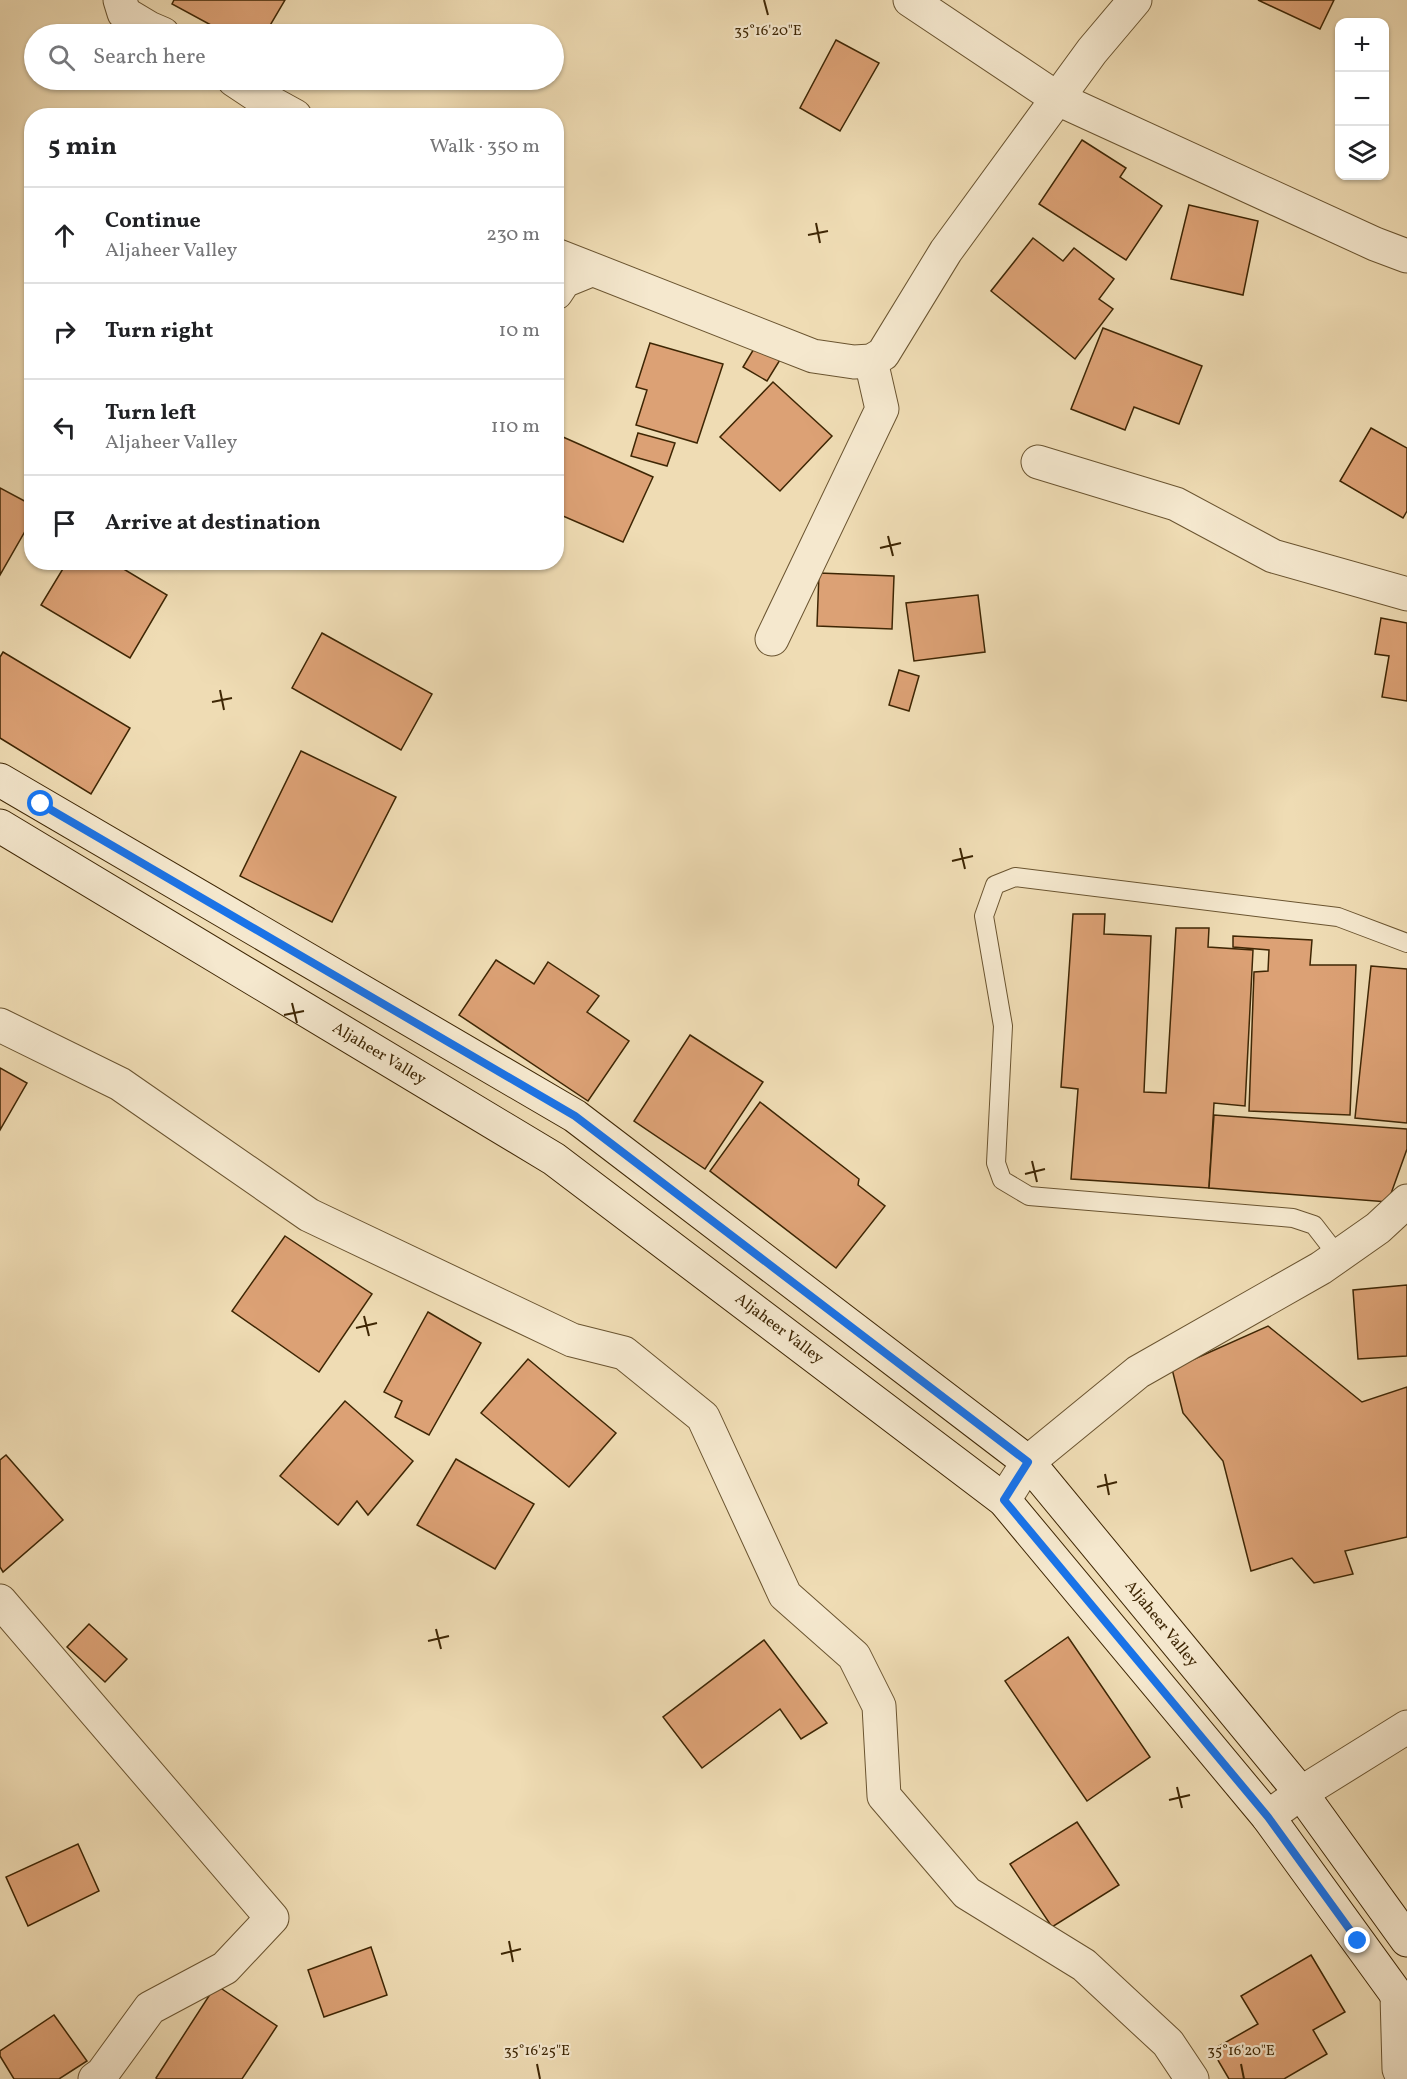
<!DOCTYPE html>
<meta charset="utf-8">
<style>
body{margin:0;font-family:Vollkorn,serif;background:#f6f6f6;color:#202124}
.controls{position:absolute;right:18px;top:18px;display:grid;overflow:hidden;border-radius:12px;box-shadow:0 2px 4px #0004}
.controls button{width:54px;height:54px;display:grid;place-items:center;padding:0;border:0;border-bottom:2px solid #e0e0e0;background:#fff;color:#202124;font:30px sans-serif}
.stop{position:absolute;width:18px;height:18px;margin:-14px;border:4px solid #1a73e8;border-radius:50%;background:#fff}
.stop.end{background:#1a73e8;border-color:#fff;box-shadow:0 2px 6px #0008}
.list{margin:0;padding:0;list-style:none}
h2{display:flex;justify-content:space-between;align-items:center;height:78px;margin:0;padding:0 24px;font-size:26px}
h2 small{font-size:20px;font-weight:400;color:#757577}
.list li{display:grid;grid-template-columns:39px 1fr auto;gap:18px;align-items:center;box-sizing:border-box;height:96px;padding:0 24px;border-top:2px solid #e0e0e0}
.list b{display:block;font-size:22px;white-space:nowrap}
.list p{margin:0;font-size:20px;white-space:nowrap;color:#757577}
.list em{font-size:20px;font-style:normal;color:#757577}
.icon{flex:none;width:33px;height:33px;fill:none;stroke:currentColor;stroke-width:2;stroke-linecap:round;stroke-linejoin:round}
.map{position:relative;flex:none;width:1407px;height:2079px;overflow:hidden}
.search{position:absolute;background:#fff;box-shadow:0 2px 4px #0004;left:24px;top:24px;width:540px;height:66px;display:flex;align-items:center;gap:15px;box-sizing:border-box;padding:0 21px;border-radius:33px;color:#757577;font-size:22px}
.panel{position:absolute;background:#fff;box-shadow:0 2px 4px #0004;left:24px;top:108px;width:540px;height:462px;border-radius:24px}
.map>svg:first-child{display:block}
</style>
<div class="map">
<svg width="1407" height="2079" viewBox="0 0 1407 2079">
<rect width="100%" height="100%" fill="#efdcb4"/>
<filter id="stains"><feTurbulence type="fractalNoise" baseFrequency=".00333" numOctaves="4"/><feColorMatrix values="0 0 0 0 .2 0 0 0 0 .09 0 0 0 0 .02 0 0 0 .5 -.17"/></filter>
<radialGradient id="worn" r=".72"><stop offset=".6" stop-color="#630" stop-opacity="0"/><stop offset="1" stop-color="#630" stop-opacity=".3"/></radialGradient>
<g fill="#dca175" stroke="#3e2604" stroke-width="1.5">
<polygon points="174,0 285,0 265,34 219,34 222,31 172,4"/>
<polygon points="1258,0 1334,0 1320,29"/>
<polygon points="836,40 879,63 840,131 800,108"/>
<polygon points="1082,140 1126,168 1120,177 1162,206 1126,260 1039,204"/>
<polygon points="1189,205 1258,221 1243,295 1171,279"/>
<polygon points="1033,238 1063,261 1074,248 1114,279 1099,299 1113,309 1075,359 991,291"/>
<polygon points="1103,328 1202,366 1179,424 1134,407 1125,430 1071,409"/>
<polygon points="758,342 783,355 767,381 743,367"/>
<polygon points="650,343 723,364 697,443 636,425 647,390 636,387"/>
<polygon points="773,382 832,436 780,491 720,437"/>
<polygon points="1371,428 1407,448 1407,511 1403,518 1340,481"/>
<polygon points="638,433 675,443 667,466 631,456"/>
<polygon points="563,437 653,477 623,542 556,513 556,451"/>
<polygon points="0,488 32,505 32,519 0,575"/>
<polygon points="67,562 112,562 167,595 130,658 41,605"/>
<polygon points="819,573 894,576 892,629 817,626"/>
<polygon points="978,595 985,652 914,661 906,603"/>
<polygon points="1381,618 1407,623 1407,701 1382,697 1389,656 1375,654"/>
<polygon points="322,633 432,694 401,750 292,688"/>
<polygon points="3,652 130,728 91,794 0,738 0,657"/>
<polygon points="899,670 919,676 909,711 889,705"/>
<polygon points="301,751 396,797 332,922 240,876"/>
<polygon points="1073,914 1105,914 1104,934 1151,936 1144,1092 1166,1093 1176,928 1209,928 1208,947 1253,950 1245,1106 1214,1103 1209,1188 1071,1179 1078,1089 1061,1087"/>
<polygon points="1233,936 1312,940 1310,965 1356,965 1350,1115 1249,1111 1254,972 1268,971 1269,950 1233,947"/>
<polygon points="496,960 534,984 548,962 599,996 587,1012 629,1041 588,1101 459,1015"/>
<polygon points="1371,966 1407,969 1407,1123 1355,1118"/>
<polygon points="690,1035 763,1082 705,1169 634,1121"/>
<polygon points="0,1068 27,1083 0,1130"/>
<polygon points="760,1102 859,1179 858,1185 885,1206 836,1268 710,1171"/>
<polygon points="1214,1115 1407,1129 1407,1149 1388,1202 1209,1188"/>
<polygon points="285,1236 372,1294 319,1372 232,1311"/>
<polygon points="1407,1285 1407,1356 1358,1359 1353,1290"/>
<polygon points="428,1312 481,1343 429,1435 395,1417 402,1401 384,1392"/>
<polygon points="1268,1326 1362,1402 1407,1387 1407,1537 1345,1551 1353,1574 1314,1583 1292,1558 1251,1571 1223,1461 1183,1413 1172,1369"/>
<polygon points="528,1359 616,1433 569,1487 481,1413"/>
<polygon points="345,1401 413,1461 368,1515 357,1501 338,1525 280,1476"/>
<polygon points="6,1455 63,1520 3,1572 0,1567 0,1460"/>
<polygon points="456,1459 534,1504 495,1569 417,1525"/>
<polygon points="89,1624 127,1659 105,1682 67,1647"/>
<polygon points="1068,1637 1150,1757 1087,1801 1005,1681"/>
<polygon points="764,1640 827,1723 801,1739 780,1709 702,1768 663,1717"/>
<polygon points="1077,1822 1119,1885 1052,1927 1010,1864"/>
<polygon points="78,1844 99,1891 28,1926 6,1877"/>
<polygon points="371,1947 387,1995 324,2017 308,1970"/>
<polygon points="1311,1955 1345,2012 1313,2030 1327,2054 1284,2079 1229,2079 1212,2050 1258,2024 1241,1996"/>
<polygon points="216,1985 277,2026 242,2079 157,2079 156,2078"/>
<polygon points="54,2015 87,2061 59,2079 14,2079 0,2056 0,2051"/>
</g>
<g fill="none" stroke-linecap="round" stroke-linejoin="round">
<g stroke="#6a5430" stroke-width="20">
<polyline id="lane" points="1338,1256 1314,1225 1293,1218 1029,1196 1002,1180 996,1163 1003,1026 984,916 995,885 1015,877 1338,917 1407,943"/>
</g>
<g stroke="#6a5430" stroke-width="35">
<g id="street">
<polyline points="120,0 124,13 149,28 163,34"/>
<polyline points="910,0 1058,99 1375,244 1407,256"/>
<polyline points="234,80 255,94 295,116"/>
<polyline points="556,255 813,356 854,362 871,361 883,354 946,251 1092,51 1135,0"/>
<polyline points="556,293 564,281 591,270"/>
<polyline points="1038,462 1176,504 1273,556 1407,594"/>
<polyline points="772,639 882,409 871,361"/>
<polyline points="0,1025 120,1084 309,1215 572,1340 624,1353 703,1417 785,1595 854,1656 879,1706 884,1796 967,1893 1084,1965 1168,2043 1192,2079"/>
<polyline points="1004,1500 1028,1462 1138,1372 1321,1268 1378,1228 1407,1201"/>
<polyline points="0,1601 272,1918 225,1968 150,2008 102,2074 95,2079"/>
<polyline points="1268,1817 1301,1793 1407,1727"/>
<polyline points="1397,1995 1399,2069 1403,2079"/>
</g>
</g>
<g stroke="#3e2604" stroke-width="35">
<g id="secondary">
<polyline points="0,780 575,1116 1028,1462 1301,1793 1407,1940"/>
<polyline points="0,826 554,1159 1004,1500 1268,1817 1397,1995 1407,2004"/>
</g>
</g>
<use href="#lane" stroke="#f5e8ce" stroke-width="18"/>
<use href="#street" stroke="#f5e8ce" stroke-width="33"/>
<use href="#secondary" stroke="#f5e8ce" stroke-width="33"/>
</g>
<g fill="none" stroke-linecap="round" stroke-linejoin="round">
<polyline stroke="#1a73e8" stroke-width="8" points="41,804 575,1116 1028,1462 1004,1500 1268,1817 1358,1941"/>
</g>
<path fill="none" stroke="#3e2604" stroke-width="2" d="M764,0L768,15M816,223L820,243M808,235L828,231M888,536L893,556M880,548L901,543M220,690L224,710M212,702L232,698M960,848L965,869M952,861L973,856M292,1003L297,1023M284,1015L304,1011M1032,1161L1037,1182M1025,1174L1045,1169M364,1316L369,1336M356,1328L377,1323M1105,1474L1109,1495M1097,1487L1117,1482M436,1629L441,1649M428,1641L449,1636M1177,1787L1182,1808M1169,1800L1190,1795M509,1941L513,1962M501,1954L521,1949M537,2064L540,2079M1241,2064L1244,2079"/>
<g text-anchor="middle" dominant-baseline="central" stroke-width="4.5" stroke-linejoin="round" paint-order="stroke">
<g font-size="16" fill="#3e2604" stroke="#f5e8ce">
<text transform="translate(379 1054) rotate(31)">Aljaheer Valley</text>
<text transform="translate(779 1329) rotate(37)">Aljaheer Valley</text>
<text transform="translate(1161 1624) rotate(51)">Aljaheer Valley</text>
</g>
</g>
<g font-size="15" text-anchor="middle" fill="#3e2604" stroke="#f5e8ce" stroke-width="4.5" stroke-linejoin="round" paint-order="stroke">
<text x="768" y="35">35°16'20"E</text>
<text x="537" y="2055">35°16'25"E</text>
<text x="1241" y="2055">35°16'20"E</text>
</g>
<rect width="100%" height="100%" filter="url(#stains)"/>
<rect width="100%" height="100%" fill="url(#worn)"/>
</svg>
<div class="controls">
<button>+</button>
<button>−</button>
<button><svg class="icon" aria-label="layers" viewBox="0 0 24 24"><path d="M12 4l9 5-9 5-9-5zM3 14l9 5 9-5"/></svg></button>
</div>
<div class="stop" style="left:41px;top:804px"></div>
<div class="stop end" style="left:1358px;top:1941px"></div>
<div class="search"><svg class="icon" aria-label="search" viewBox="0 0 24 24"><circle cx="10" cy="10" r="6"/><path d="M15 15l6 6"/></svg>Search here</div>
<section class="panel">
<h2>5 min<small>Walk · 350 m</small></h2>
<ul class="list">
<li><svg class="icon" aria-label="ahead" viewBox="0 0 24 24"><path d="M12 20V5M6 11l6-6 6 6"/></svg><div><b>Continue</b><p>Aljaheer Valley</p></div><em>230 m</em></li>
<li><svg class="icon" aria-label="right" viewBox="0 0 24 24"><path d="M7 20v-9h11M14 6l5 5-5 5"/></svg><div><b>Turn right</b></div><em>10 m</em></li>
<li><svg class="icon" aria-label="left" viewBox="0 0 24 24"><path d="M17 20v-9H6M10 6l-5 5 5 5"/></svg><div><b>Turn left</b><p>Aljaheer Valley</p></div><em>110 m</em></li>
<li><svg class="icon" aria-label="arrive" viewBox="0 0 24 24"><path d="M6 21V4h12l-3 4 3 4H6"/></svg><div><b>Arrive at destination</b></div></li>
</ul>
</section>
</div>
